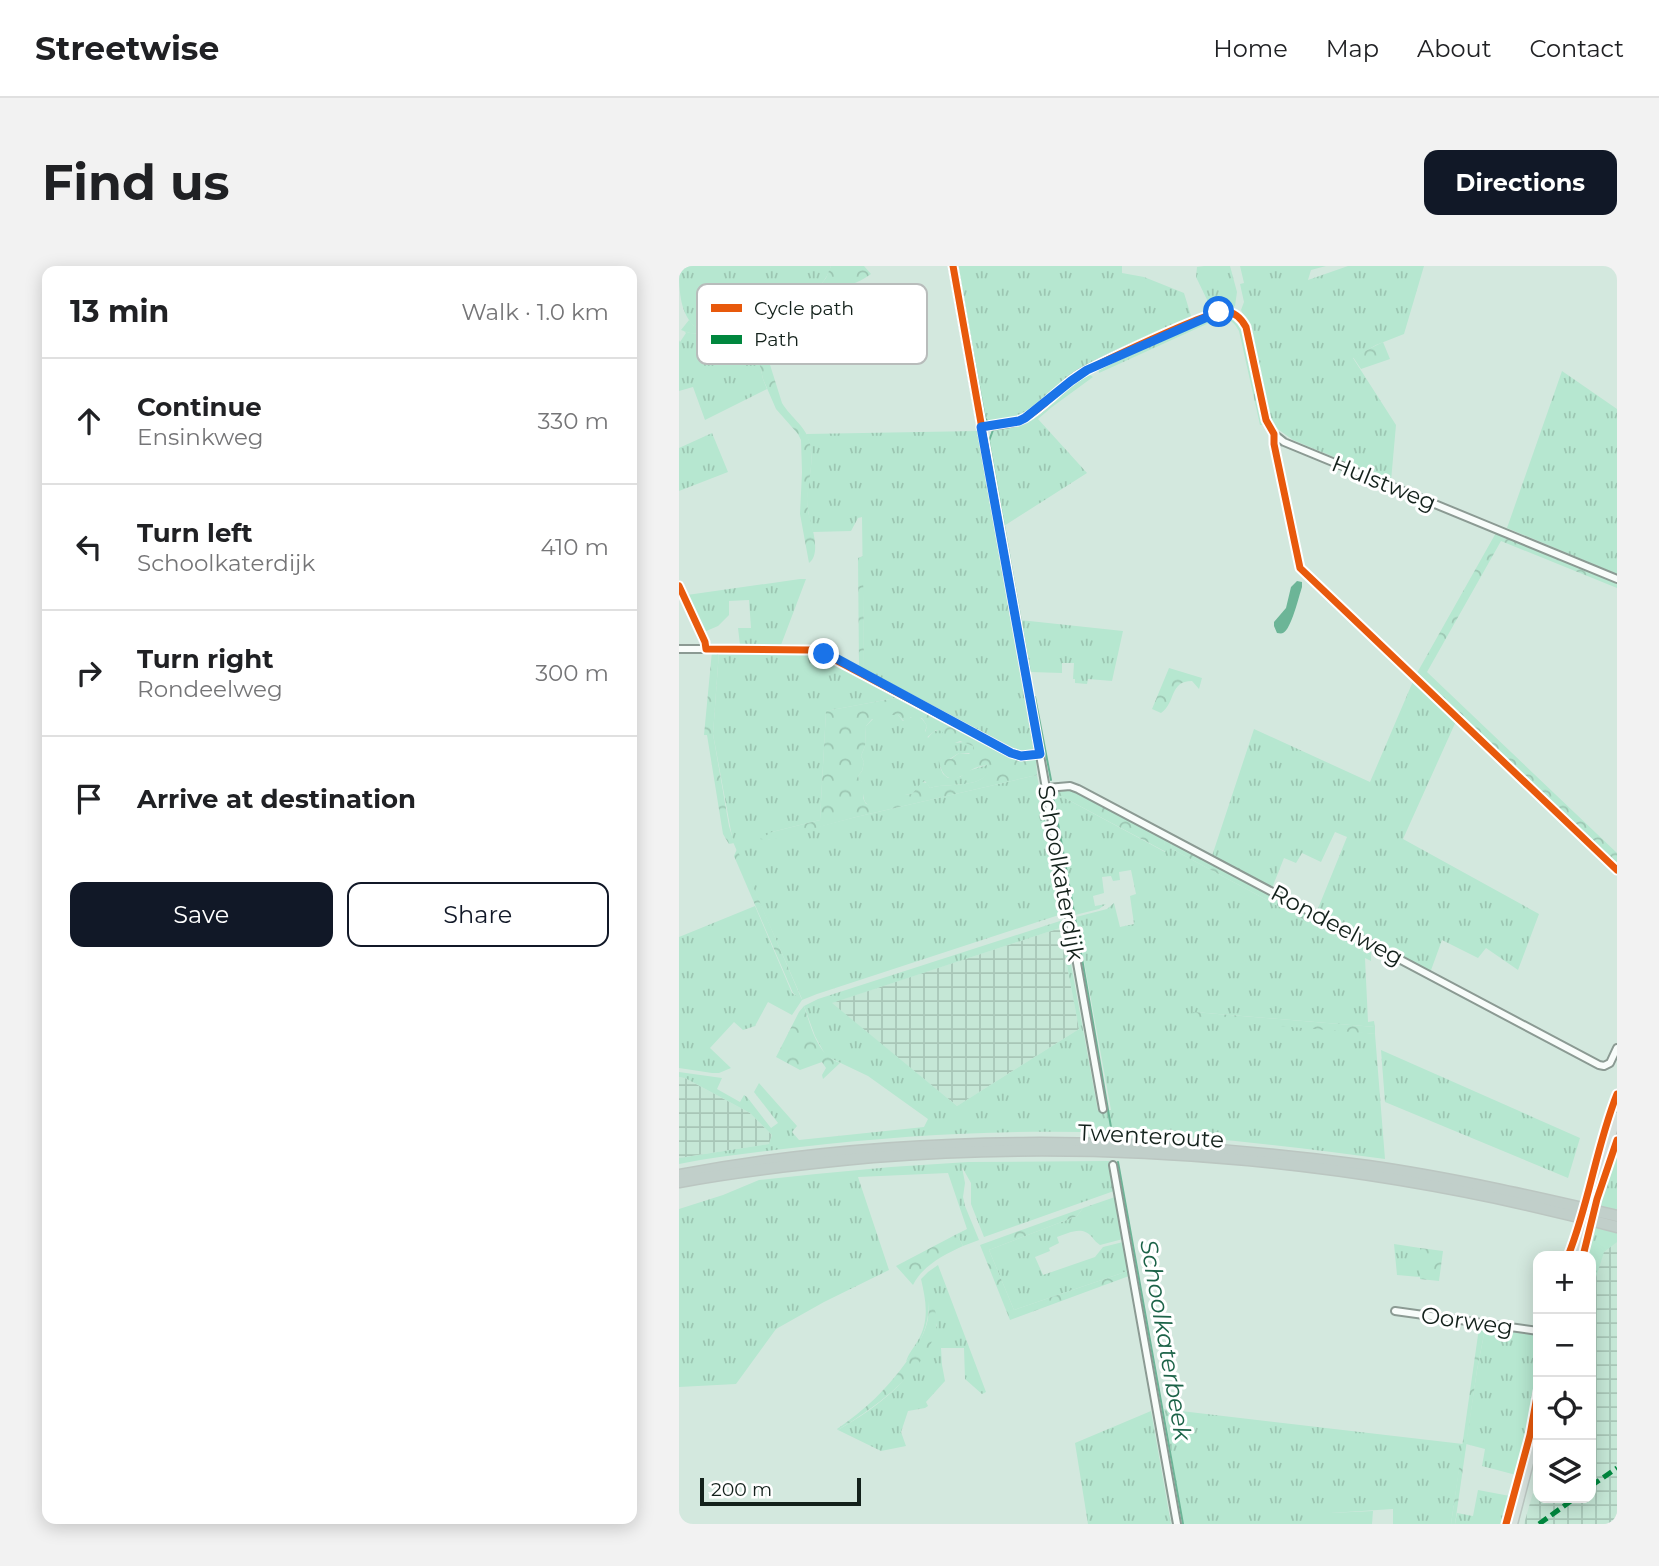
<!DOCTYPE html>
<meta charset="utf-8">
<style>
body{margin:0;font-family:Montserrat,sans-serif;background:#f2f2f2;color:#202124}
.controls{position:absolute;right:21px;bottom:21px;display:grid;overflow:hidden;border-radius:14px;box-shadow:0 4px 18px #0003}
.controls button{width:63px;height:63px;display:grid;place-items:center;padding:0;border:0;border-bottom:2px solid #e0e0e0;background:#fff;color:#202124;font:35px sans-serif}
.scale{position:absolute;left:21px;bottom:18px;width:161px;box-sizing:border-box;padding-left:7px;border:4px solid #13211b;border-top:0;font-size:19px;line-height:24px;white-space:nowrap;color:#13211b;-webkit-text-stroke:5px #fff;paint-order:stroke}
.stop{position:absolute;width:21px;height:21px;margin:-16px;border:5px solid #1a73e8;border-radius:50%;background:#fff}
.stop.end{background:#1a73e8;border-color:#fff;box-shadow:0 2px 7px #0008}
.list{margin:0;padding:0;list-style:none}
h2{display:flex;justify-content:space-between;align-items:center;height:91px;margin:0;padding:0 28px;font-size:30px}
h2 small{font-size:23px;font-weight:400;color:#757577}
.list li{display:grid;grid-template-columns:46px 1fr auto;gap:21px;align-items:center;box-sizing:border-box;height:126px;padding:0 28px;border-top:2px solid #e0e0e0}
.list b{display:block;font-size:26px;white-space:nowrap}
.list p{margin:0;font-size:23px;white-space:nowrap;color:#757577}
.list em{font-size:23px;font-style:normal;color:#757577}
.actions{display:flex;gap:14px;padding:21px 28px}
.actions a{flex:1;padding:16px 0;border:2px solid #111827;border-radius:14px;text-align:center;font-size:24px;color:#111827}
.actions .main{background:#111827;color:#fff}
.icon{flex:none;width:38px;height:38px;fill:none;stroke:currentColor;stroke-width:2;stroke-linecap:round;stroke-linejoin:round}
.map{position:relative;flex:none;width:938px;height:1258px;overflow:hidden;border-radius:14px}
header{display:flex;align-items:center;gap:42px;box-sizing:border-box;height:98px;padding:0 35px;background:#fff;border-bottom:2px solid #e0e0e0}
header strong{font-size:33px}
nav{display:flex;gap:38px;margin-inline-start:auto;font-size:24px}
.intro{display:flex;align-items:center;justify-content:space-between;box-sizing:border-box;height:168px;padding:0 42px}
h1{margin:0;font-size:49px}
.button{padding:18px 32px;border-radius:14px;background:#111827;color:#fff;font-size:24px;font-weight:700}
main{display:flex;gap:42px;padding:0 42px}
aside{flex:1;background:#fff;border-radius:14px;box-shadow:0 4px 18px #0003}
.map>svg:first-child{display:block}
</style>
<header>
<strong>Streetwise</strong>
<nav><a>Home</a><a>Map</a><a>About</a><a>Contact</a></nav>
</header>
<div class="intro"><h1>Find us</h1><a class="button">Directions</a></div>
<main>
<aside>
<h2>13 min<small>Walk · 1.0 km</small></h2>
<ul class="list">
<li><svg class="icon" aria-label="ahead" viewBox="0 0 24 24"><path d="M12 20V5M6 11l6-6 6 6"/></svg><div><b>Continue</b><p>Ensinkweg</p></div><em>330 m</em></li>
<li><svg class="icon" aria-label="left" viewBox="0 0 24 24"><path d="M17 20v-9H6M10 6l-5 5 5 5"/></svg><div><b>Turn left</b><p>Schoolkaterdijk</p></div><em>410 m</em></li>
<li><svg class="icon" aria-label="right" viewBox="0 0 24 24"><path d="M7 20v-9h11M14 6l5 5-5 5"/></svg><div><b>Turn right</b><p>Rondeelweg</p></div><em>300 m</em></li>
<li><svg class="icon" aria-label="arrive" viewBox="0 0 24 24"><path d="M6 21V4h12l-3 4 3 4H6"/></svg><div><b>Arrive at destination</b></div></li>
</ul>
<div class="actions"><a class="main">Save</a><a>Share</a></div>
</aside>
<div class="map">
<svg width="938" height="1258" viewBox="0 0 938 1258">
<defs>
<pattern id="industrial-grid" width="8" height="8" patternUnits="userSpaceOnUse" patternTransform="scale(1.75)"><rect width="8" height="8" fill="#c5e7d6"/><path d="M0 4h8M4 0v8" fill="none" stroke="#a8c6b7"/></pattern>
<pattern id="grass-tufts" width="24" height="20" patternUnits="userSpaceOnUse" patternTransform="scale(1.75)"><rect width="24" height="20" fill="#b6e7d0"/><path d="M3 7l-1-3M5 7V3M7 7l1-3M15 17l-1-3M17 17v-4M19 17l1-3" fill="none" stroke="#9cc6b2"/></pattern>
<pattern id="forest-crowns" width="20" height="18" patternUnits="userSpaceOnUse" patternTransform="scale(1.75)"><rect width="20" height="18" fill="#b6e7d0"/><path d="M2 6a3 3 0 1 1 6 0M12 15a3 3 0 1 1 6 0" fill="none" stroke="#9cc6b2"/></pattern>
</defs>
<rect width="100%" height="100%" fill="#d3e8de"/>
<g fill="url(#industrial-grid)">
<polygon points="381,662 400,763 278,840 152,737"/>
<polygon points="0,811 6,812 71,847 93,869 90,878 0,892"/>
<polygon points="938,967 938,1258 845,1258 859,1209 859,1232 912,1232 912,1004"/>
</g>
<g fill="url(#grass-tufts)" fill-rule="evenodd">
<path d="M0,0H152C145,27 103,51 81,67L73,63L84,113L88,123L26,154L14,121L0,125V74L1,76L7,67L5,65L11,67L56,70L65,63L15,60C0,45 0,21 0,0Z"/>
<path d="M278,0H443V7L465,11L505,27L513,53L401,102C368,123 354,154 311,157L308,156L306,152Z"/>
<polygon points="525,0 551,0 558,26 556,40 533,44 517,11 518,1"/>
<polygon points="561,0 647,0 632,4 629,14 669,0 745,0 725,68 697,79 674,92 717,159 712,215 614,174 593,159 572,65 562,44 565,36 561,18 565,17"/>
<path d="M542,46L559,51L567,66L586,159H581L560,65C556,57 550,52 541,52L420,107L419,102Z"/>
<polygon points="883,105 938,143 938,308 828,262"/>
<polygon points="410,108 414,111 373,141 359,153 408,207 325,260 310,175 314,164 345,156 403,109"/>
<path d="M298,165L354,481V487L346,488L185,404L183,251L179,252L172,265L134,266C131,255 128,244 128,233C129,211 138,189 127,168Z"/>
<polygon points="33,167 49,206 0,225 0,182"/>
<polygon points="121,313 127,313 102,379 61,379 59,362 72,362 70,334 50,335 50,349 39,360 25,366 8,329"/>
<polygon points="341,354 444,365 433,415 409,413 408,418 396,417 396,413 394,413 395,397 383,397 383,407 351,406"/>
<polygon points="40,385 135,386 222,431 147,445 141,554 93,566 88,574 177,551 358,509 383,648 138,728 123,734 113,749 89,736 76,760 64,764 55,756 31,782 52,802 40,807 33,807 0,802 0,671 76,640 113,727 123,733 54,576 34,468"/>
<polygon points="735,413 778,453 724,573 860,648 839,704 807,682 799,692 763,674 751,707 638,646 638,645 668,571 656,566 642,596 623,587 617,597 605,592 593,622 533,590 575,463 691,516"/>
<path d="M210,449H219L224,455C237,449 240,447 248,460L246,465L249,472C253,467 257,462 264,465L265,468L262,471L275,477L285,476L294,480L295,484L292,487H280L269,494L261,501L264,508L269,512L281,511L289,505L308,499L312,502C304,524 269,516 251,522L246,515L244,516L233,528C227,529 221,529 215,531C208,532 195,543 188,538C183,535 184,521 183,516L180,514L179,510L183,505L185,496L182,490L186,480L187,460L194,453L208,451Z"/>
<path d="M374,530H382L486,586L485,573L492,576L493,583L692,690V695L686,692L689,756L695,755L696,761L515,746L696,768L706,893C617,881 527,870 437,867C332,863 226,869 121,881C80,886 40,890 0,898V892L90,878L93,869L71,847L6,812L0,811V806L43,812L38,823L61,836L65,829L68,831L92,862L99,857L75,826L80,817L118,860L113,866L120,874L245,861L249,853L189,810L147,790L136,770L125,740L139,733L384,654L419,845L432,844L397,651L428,643L435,637L441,661L455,658L451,630L457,628L452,604L440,606L441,614L434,615L432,610L423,611L425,627L414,630L416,640L427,638L420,643L396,649ZM381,662L400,763L278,840L153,737Z"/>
<polygon points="702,784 901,872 889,912 706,836"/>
<polygon points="938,879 938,947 919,943 924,925 923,923"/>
<polygon points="430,895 435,919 435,925 305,971 292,938 292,917 283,901 286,917 284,931 286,940 300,974 284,980 278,968 288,963 269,907 179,911 210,1004 145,1036 97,1063 57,1118 0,1121 0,943 44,929 80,914 137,908 212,901 289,896"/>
<path d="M436,931L444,973L421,979C418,977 415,974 413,971C403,959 390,967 378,971L380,977L370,982L371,985L356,991L364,1009L416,991L424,981L444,976L449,1005L335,1044L310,984L398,950L404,942Z"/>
<polygon points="915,958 938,963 938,976 925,986 912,1027 912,990 906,990"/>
<polygon points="715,978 741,982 741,1011 718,1009"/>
<path d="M259,999L307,1126L303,1128L286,1113L285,1082H262L263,1099L266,1115L247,1136L249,1140L246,1142L229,1145L222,1166L227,1180L202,1185L159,1164C204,1138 240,1109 258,1059L250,1035C250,1060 242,1077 227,1096C229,1088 234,1083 238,1076C251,1055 247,1035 242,1013L249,1006Z"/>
<polygon points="806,1063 859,1069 859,1117 856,1137 837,1209 803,1200 806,1183 787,1178 798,1104"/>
<polygon points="485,1143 784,1178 772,1258 714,1258 714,1243 652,1247 651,1258 504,1258"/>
<polygon points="472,1145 492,1258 409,1258 396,1177"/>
<polygon points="799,1224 831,1230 823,1258 776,1258 778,1247 794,1250"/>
</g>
<g fill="url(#forest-crowns)" fill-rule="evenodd">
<path d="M152,0H185L192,8C183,14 173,20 162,20C155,20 149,18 143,17L147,12Z"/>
<polygon points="10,54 15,60 65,63 65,71 11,67 2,64"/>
<path d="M71,63L79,65L81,67L103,137C112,152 128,161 131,178C136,200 126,222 129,245C132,259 143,287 130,297L121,248L123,206L122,174L119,168L97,143L84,113L75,74L69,71Z"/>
<polygon points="704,76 711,93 682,103 674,91"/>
<polygon points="818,265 938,315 938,322 822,275 748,406 938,587 938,600 865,529 787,458 789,455 738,407"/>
<polygon points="184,290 185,404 180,401 179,292"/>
<polygon points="33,385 40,385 34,468 50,560 55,577 50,578 44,568 28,469 25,469"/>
<path d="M490,402L523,412L520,423L513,415C490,415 497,437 482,447L473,443Z"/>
<path d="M222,431L341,495L357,492L358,509L177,551L96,573L88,574L81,573L93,566L141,554L147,445ZM211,449H219L226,456L232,451L243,452L248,460L245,470L247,472L257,464L264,465V468L259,475L261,480L266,481L281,475L294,480V484L290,488L280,487L272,493L262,492L260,495C262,507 269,518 282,510C286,509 288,506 292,504C297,501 302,500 308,499L311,502C304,524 269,516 251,522L248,517L243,516L233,528C227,529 220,528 215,530C204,533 198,540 187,538L184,532V526L186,525L188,518L180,514L179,510L183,505L185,496L182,490L186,480L187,460L193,453H207Z"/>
<polygon points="385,523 396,525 485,573 487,586 382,530 374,530 379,524"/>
<polygon points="492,576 692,683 692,690 493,583"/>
<polygon points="58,583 123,734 114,727 55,590"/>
<path d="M125,740C132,761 138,789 161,797L144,813L143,809L147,802L143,796L121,804L97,791L120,746Z"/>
<polygon points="514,746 696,761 696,768 515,753"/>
<polygon points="404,942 398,950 310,984 335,1044 449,1005 450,1010 331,1054 301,979"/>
<path d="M278,968L284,980C265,989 244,999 234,1019L217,1000Z"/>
<polygon points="741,982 764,985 760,1015 741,1013"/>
<path d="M250,1035H253C255,1042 258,1049 258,1056C254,1101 194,1143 159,1164L158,1163C186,1144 208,1123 228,1095C242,1073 251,1062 250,1035Z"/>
<polygon points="800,1062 806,1063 798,1104 776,1258 772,1258"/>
</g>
<polygon fill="#b6e7d0" points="694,1245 693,1258 651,1258 651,1247"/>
<path fill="#6cb597" d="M618,315L623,316V321C620,330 612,364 604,367C602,368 600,367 598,367L595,360V356L607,342L612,321Z"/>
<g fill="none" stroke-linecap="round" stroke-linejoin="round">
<g stroke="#6cb597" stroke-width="2">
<polyline points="278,0 306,152 310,157"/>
<polyline points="314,164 310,175 351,406"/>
<polyline points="356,431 372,514"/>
<polyline points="374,530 395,646"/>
<polyline points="396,652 433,867"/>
<polyline points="439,896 504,1258"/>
</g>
<g stroke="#8b9a93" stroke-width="10">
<g id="minor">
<polyline points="274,0 424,843"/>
<path d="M302,161C316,159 332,159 344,153C365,143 379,122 399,109C414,99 534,44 546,45C556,46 562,52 567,61L587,154L595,168L605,176L938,313"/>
<polyline points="0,320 26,376 27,383 130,384 145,388 332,487 342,490 361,488"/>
<polyline points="0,383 27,383"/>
<polyline points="368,522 391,520 399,523 920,799 925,800 931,797 938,782"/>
<polyline points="434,899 498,1258"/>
<polyline points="716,1045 859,1065"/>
</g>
</g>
<g stroke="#bbc6c1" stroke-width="11">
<g id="major">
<polyline points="913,932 938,851"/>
<polyline points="897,990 905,962"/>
<polyline points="834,1258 859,1162"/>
</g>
</g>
<g stroke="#bbc6c1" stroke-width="13">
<g id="highway">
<path d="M0,909C225,867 463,869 689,900C773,912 856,931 938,950"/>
<path d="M0,916C64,904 129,897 194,891C444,871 696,896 938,961"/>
</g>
</g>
<use href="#minor" stroke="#f8fcfa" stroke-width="6"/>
<use href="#major" stroke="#d7e1dd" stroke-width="8"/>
<use href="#highway" stroke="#c1cfca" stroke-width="10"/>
<g stroke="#bbc6c1" stroke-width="11" stroke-linecap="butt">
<polyline id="major-bridge" points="905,962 913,932"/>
</g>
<use href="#major-bridge" stroke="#d7e1dd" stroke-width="8"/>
<g stroke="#00873e" stroke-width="5" stroke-dasharray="10 5" stroke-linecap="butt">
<polyline points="912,1220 938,1202"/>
<polyline points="860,1258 896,1232"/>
</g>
<g stroke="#fff" stroke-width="11">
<g id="cycleway">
<path d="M302,161L339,155L346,152C365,141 379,123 397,111C412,100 533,44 546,45C556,46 562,52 567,61L587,154L595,168V178L621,302L938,604"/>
<polyline points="0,320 26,376 27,383 130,384 145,388 332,487 342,490 361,488 274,0"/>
<path d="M889,990C910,938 917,881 938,828"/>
<polyline points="904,990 918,933 938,874"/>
<polyline points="827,1258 851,1169 859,1125"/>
</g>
</g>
<use href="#cycleway" stroke="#e8590c" stroke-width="7"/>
</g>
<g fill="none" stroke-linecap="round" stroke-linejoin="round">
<polyline stroke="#1a73e8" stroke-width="9" points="145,388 153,390 332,487 342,490 361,488 302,161 340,155 346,152 392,115 408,104 540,46"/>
</g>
<g text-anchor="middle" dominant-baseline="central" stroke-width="6" stroke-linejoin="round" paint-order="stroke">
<g font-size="23" fill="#13211b" stroke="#fff">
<text transform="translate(705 217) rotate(22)">Hulstweg</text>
<text transform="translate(382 607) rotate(80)">Schoolkaterdijk</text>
<text transform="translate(658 659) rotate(28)">Rondeelweg</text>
<text transform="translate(472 870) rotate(3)">Twenteroute</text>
<text transform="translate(788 1055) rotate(8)">Oorweg</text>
</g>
<g font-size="24" font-style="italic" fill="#1c6348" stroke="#fff">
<text transform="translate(487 1074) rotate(80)">Schoolkaterbeek</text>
</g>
</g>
<rect x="18" y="18" width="230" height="80" rx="10" fill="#fff" stroke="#b8bcbb" stroke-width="2"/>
<rect x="32" y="38" width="31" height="8" fill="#e8590c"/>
<rect x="32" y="69" width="31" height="9" fill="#00873e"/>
<g font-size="19" fill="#13211b">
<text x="75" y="49">Cycle path</text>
<text x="75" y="80">Path</text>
</g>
</svg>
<div class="controls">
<button>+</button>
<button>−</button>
<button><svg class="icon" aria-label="locate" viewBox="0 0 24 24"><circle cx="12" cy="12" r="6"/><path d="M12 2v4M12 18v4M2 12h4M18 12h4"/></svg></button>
<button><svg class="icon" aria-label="layers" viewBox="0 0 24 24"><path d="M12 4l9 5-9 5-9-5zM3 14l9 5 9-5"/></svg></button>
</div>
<div class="scale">200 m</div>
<div class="stop" style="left:540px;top:46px"></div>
<div class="stop end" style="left:145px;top:388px"></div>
</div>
</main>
